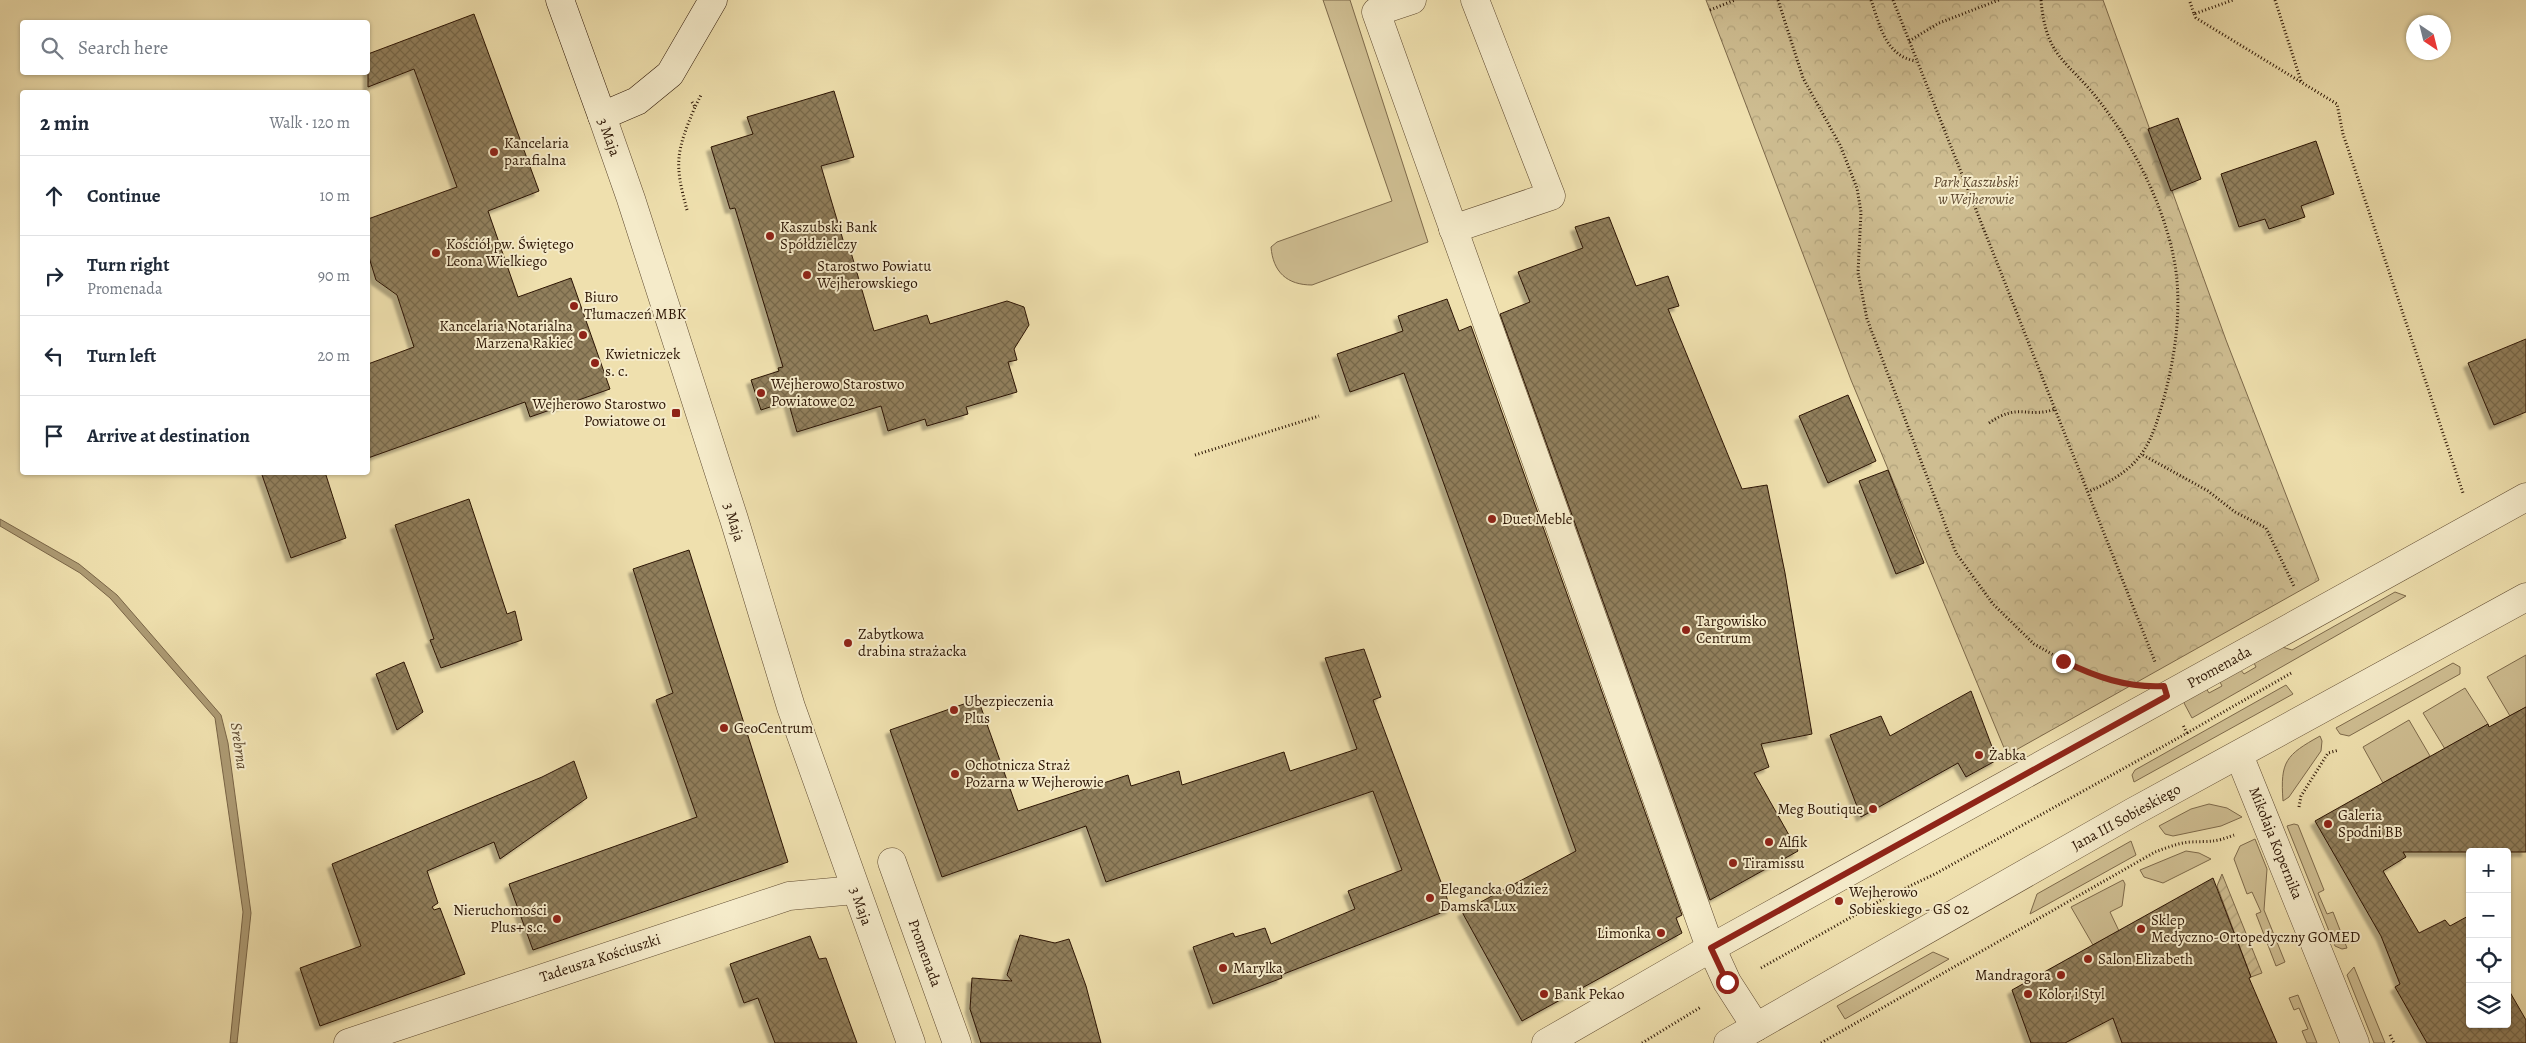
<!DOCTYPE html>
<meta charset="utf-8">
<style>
body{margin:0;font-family:Alegreya,serif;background:#f6f6f7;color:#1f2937}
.controls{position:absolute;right:15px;bottom:15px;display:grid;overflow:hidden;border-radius:5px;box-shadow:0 1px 4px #0004}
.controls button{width:45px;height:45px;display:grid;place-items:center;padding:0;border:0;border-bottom:1px solid #e0e1e3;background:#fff;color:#1f2937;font:25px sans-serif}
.compass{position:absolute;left:2406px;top:15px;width:45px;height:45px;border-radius:50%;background:#fff;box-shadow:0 1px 4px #0004;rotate:145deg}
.stop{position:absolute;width:15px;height:15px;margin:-11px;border:4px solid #8f2418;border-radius:50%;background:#fff}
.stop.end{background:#8f2418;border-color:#fff;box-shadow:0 1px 5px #0008}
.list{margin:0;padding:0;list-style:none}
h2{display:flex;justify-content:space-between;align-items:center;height:65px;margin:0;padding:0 20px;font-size:21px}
h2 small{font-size:16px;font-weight:400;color:#747a83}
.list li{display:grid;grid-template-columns:32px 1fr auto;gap:15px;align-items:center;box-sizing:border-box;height:80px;padding:0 20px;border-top:1px solid #e0e1e3}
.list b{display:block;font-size:19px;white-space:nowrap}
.list p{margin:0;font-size:16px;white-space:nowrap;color:#747a83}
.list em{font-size:16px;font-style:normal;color:#747a83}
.icon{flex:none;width:28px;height:28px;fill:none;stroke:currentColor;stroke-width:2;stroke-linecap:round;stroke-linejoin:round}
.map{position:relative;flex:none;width:2526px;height:1043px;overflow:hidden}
.search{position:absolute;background:#fff;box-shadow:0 1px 4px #0004;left:20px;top:20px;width:350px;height:55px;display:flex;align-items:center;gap:12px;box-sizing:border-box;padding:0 18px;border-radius:5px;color:#747a83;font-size:19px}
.panel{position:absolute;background:#fff;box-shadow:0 1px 4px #0004;left:20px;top:90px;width:350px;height:385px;border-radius:5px}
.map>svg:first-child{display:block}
</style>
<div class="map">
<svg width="2526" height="1043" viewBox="0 0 2526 1043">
<defs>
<pattern id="forest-crowns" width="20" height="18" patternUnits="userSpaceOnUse" patternTransform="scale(1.25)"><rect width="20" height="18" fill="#cebd91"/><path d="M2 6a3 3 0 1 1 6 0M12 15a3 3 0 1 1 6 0" fill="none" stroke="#b1a27b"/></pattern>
<pattern id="garden-furrows" width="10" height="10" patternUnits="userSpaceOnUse" patternTransform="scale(1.25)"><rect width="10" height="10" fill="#cebd91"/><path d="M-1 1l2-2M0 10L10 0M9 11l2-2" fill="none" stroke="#b1a27b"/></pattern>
<pattern id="building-cross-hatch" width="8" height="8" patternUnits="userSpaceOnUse" patternTransform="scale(1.25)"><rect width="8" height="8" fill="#917f5c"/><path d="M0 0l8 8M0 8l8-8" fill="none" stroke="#77674a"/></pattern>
<filter id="shadow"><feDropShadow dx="-4.5" dy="4.5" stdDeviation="1" flood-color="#0004"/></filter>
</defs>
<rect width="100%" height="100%" fill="#efe0ae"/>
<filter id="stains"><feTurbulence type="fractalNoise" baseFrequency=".004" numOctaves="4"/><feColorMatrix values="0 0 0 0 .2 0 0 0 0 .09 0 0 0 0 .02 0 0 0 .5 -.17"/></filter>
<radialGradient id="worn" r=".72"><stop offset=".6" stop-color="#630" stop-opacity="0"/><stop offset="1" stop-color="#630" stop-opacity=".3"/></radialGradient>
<g fill="#cebd91" stroke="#7d694a">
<path d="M1323,0H1350L1428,242L1312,285C1287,285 1273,272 1271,247L1277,242L1392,201Z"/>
<polygon points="2395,592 2406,596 2192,718 2184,703 2186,698 2206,688 2209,693 2222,686 2219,680 2240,669 2244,674 2256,667 2253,661 2279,646 2292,650"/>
<polygon points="2526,655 2526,707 2510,716 2487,677"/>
<polygon points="2453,663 2460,667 2460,674 2349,736 2340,734 2336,728"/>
<polygon points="2286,685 2293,694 2134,782 2132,775 2135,770"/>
<polygon points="2465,688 2488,724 2445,749 2423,713"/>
<polygon points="2409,720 2430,756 2383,783 2363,747"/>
<path d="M2320,736L2322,741L2321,751L2289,797L2283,801C2280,761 2286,755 2320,736Z"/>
<polygon points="2209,804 2227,808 2242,817 2221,826 2173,836 2165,834 2159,826 2191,809"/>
<polygon points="2294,824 2298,825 2324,890 2318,893 2327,914 2333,912 2347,948 2342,949 2335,946 2287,826"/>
<polygon points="2255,839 2267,869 2264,910 2285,962 2276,966 2256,914 2261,912 2252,892 2247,894 2234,859 2240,846"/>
<polygon points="2131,841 2136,855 2030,914 2037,894"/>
<polygon points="2186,851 2199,853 2211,859 2163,883 2144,877 2140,870"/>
<polygon points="2123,880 2125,884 2122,906 2110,912 2119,931 2093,945 2071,907"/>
<polygon points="1933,952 1949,959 1845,1019 1837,1006"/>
<polygon points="2354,967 2385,1043 2374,1043 2347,975"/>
<polygon points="2298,995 2317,1043 2307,1043 2302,1031 2308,1029 2299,1008 2294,1010 2289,998"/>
</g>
<polygon fill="url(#forest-crowns)" stroke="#7d694a" points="1706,0 2103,0 2226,340 2319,580 2007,755 1851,380"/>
<polygon fill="url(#garden-furrows)" stroke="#7d694a" points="2222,874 2262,973 2251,977 2217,886"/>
<polygon fill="#ad9b74" stroke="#796547" points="0,519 79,564 117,595 221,715 228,743 251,913 237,1043 230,1043 243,912 215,718 110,598 80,573 0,526"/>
<g fill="url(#building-cross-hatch)" stroke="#2c1504" filter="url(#shadow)">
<polygon points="474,14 539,191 488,211 518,297 571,278 610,389 530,417 525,402 368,458 368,364 414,347 397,295 376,280 368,254 368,219 457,187 414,69 368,87 368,54"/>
<polygon points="834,91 854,157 821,166 846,250 850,249 874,331 927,315 930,324 1007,301 1024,307 1029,325 1014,349 1017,360 1008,362 1017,392 966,407 968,414 927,426 925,419 888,431 881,406 797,432 788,401 761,410 751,380 779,371 778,368 783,367 735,208 730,209 711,147 753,134 747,117"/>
<polygon points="2178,118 2201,179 2171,191 2148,129"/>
<polygon points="2316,141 2334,194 2301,206 2305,217 2269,229 2265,219 2239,227 2221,174"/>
<polygon points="1609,217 1636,286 1668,276 1679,306 1668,309 1742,489 1767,485 1785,573 1812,734 1761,744 1769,767 1754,773 1798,851 1710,900 1500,314 1530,302 1518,272 1583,248 1575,227"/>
<polygon points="1447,299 1459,331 1471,326 1682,915 1676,918 1682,933 1522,1021 1462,912 1576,851 1404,373 1350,392 1337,354 1403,331 1398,316"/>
<polygon points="2526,339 2526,412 2494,425 2468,363"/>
<polygon points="1848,395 1876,461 1828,483 1799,416"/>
<polygon points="1888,470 1924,563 1896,574 1859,481"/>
<polygon points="261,472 325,472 346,538 291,558"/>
<polygon points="469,499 507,614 515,611 522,640 441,668 430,640 434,639 395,525"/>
<polygon points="689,550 788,862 533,950 509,884 697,817 656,700 673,693 633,569"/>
<polygon points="1364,649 1381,697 1373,700 1451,909 1281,975 1282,978 1213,1004 1193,947 1233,933 1235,937 1265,928 1271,944 1355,909 1348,891 1402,870 1373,791 1106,882 1086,826 942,877 890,730 978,699 1018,811 1128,775 1131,786 1179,771 1182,785 1284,752 1290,771 1357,749 1325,658"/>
<polygon points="404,662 423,712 397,730 376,674"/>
<polygon points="1971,691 1997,760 1966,777 1958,763 1861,817 1830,735 1881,716 1890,736"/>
<polygon points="2526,707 2526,852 2403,852 2406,857 2383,871 2419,933 2445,920 2450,926 2470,915 2470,1024 2507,1024 2507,987 2526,1020 2526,1043 2427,1043 2395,987 2400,984 2381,936 2315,821 2488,724 2489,727"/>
<polygon points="574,761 587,798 500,859 494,842 427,871 438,903 432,907 434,910 440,908 465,974 320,1026 300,968 361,946 332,864 542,777"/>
<polygon points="2213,878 2251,977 2249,978 2277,1043 2122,1043 2113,1018 2065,1043 2031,1043 2012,990"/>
<polygon points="1020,935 1055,943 1069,939 1086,986 1101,1043 981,1043 970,1009 972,978 1012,981 1007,975"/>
<polygon points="810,936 819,959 826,958 857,1043 775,1043 758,998 744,1003 730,964"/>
</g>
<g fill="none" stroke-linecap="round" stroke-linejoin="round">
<g stroke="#5d482e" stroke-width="29">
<g id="pedestrian">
<polyline points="892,862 957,1043"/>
<polyline points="1546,1043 1711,948 2526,497"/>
</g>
</g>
<g stroke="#5d482e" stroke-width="29">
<g id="minor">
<polyline points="1412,0 1376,12 1706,936 1727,982 1756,1027"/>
<polyline points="1453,229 1551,196 1475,0"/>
<polyline points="2239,755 2355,1043"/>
</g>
</g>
<g stroke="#5d482e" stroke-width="29">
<g id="tertiary">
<polyline points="602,116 631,199 734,519 791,707 911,1043"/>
<polyline points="348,1043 789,896 855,890"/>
<polyline points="1728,1043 2133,812 2526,597"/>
</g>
</g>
<g stroke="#2c1504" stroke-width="29">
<polyline id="secondary" points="560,0 602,116 637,101 670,74 713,0"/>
</g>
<g stroke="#2c1504" stroke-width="3" stroke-dasharray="1 2.5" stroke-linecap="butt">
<polyline points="1778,0 1803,78 1840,145 1857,188 1861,212 1858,273 1867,319 1956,553 1993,604 2034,644 2077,668 2119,682"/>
<path d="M1871,0C1880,25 1885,56 1916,61"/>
<polyline points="1893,0 2155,662"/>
<path d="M2041,0C2046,59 2068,60 2100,102C2136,148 2172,221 2177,281C2180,317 2175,354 2166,390C2151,446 2144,467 2088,492"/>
<polyline points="2275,0 2301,81"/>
<polyline points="2190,2 2194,14 2233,0"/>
<polyline points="1710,10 1735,0"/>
<polyline points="2194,14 2196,18 2337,104 2343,134 2463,493"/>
<polyline points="1909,41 1939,23 1999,0"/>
<polyline points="692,102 695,107 701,95"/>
<path d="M687,210C674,163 676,152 695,107"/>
<path d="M1989,423C2019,402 2028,419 2055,409"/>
<polyline points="1195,455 1319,416"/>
<polyline points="2143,455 2208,491 2235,512 2266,528 2294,586"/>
<polyline points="2187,733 2293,672"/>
<polyline points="2299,807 2301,796 2328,753 2339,750"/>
<polyline points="1761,968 1885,898 1935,874 2187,733 2183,725"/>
<polyline points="2390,1035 2394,1043"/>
<polyline points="1642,1043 1701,1007"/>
<path d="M1821,1043L2155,852C2166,848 2178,843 2190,842C2210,841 2214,843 2234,835"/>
</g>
<use href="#pedestrian" stroke="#f5ebca" stroke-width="28"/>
<use href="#minor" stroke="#f5ebca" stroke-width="28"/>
<use href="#tertiary" stroke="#f5ebca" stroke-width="28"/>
<use href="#secondary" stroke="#f5ebca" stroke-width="28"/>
</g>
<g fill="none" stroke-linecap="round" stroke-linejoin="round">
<path stroke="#8f2418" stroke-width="6" d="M1727,982L1711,948L2167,696L2164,686C2127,688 2096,677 2063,661"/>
</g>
<g fill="#8f2418" stroke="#f5ebca" stroke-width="2">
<circle cx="494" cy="152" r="5"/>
<circle cx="770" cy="236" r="5"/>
<circle cx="436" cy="253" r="5"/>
<circle cx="807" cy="275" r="5"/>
<circle cx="574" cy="306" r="5"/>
<circle cx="583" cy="335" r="5"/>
<circle cx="595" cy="363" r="5"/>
<circle cx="761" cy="393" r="5"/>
<rect x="671" y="408" width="10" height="10" rx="2.5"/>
<circle cx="1492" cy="519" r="5"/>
<circle cx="1686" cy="630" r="5"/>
<circle cx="848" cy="643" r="5"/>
<circle cx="954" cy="710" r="5"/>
<circle cx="724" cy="728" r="5"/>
<circle cx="1979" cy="755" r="5"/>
<circle cx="955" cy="774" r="5"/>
<circle cx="1873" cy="809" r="5"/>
<circle cx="2328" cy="824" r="5"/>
<circle cx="1769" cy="842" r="5"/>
<circle cx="1733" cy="863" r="5"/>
<circle cx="1430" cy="898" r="5"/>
<circle cx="1839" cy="901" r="5"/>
<circle cx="557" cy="919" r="5"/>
<circle cx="2141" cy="929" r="5"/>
<circle cx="1661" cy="933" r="5"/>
<circle cx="2088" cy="959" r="5"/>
<circle cx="1223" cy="968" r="5"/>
<circle cx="2061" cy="975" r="5"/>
<circle cx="1544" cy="994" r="5"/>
<circle cx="2028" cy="994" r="5"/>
</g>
<g text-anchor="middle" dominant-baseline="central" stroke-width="4" stroke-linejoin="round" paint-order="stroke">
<g font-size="15" fill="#2c1504" stroke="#f5ebca">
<text transform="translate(609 137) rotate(70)">3 Maja</text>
<text transform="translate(734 522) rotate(73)">3 Maja</text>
<text transform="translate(2219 667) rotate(-29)">Promenada</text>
<text transform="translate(2126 817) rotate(-29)">Jana III Sobieskiego</text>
<text transform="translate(2276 843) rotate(68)">Mikołaja Kopernika</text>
<text transform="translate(861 906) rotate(71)">3 Maja</text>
<text transform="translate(925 953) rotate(70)">Promenada</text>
<text transform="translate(600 958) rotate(-18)">Tadeusza Kościuszki</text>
</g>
<g font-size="15" fill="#2c1504" stroke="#f5ebca" text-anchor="start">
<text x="504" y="143">Kancelaria<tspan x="504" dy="17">parafialna</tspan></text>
<text x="780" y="227">Kaszubski Bank<tspan x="780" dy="17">Spółdzielczy</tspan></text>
<text x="446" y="244">Kościół pw. Świętego<tspan x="446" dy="17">Leona Wielkiego</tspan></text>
<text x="817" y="266">Starostwo Powiatu<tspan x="817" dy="17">Wejherowskiego</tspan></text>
<text x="584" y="297">Biuro<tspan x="584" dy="17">Tłumaczeń MBK</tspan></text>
<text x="573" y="326" text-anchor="end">Kancelaria Notarialna<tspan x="573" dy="17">Marzena Rakieć</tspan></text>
<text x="605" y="354">Kwietniczek<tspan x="605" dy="17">s. c.</tspan></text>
<text x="771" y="384">Wejherowo Starostwo<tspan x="771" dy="17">Powiatowe 02</tspan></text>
<text x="666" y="404" text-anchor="end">Wejherowo Starostwo<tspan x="666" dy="17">Powiatowe 01</tspan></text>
<text x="1502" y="519">Duet Meble</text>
<text x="1696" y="621">Targowisko<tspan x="1696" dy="17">Centrum</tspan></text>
<text x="858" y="634">Zabytkowa<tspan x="858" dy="17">drabina strażacka</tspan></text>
<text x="964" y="701">Ubezpieczenia<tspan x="964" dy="17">Plus</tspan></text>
<text x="734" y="728">GeoCentrum</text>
<text x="1989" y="755">Żabka</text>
<text x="965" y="765">Ochotnicza Straż<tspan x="965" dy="17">Pożarna w Wejherowie</tspan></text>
<text x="1863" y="809" text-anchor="end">Meg Boutique</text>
<text x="2338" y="815">Galeria<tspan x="2338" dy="17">Spodni BB</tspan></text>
<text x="1779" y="842">Alfik</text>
<text x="1743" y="863">Tiramissu</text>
<text x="1440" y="889">Elegancka Odzież<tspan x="1440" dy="17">Damska Lux</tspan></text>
<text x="1849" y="892">Wejherowo<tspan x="1849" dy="17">Sobieskiego - GS 02</tspan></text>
<text x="547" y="910" text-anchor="end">Nieruchomości<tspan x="547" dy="17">Plus+ s.c.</tspan></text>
<text x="2151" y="920">Sklep<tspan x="2151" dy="17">Medyczno-Ortopedyczny GOMED</tspan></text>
<text x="1651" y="933" text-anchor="end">Limonka</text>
<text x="2098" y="959">Salon Elizabeth</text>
<text x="1233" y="968">Marylka</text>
<text x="2051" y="975" text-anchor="end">Mandragora</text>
<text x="1554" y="994">Bank Pekao</text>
<text x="2038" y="994">Kolor i Styl</text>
</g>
<g font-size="15" font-style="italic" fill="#5d472e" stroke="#f5ebca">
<text x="1976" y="182">Park Kaszubski<tspan x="1976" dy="17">w Wejherowie</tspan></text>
</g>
<g font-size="16" font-style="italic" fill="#604b31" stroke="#f5ebca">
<text transform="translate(239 746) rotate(82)">Srebrna</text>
</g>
</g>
<rect width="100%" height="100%" filter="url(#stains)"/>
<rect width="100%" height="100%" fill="url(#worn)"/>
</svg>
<div class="controls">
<button>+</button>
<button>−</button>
<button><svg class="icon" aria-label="locate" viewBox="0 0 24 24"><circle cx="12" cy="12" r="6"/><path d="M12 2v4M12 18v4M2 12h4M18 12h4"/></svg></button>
<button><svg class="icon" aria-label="layers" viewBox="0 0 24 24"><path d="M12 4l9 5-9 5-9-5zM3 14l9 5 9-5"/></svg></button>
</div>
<svg class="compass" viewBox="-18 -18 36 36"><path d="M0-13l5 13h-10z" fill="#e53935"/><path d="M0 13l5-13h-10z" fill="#747a83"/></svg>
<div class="stop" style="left:1727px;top:982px"></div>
<div class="stop end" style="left:2063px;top:661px"></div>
<div class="search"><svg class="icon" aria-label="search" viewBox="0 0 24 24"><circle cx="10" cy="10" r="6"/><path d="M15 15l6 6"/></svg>Search here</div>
<section class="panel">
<h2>2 min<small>Walk · 120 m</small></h2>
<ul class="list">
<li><svg class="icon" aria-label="ahead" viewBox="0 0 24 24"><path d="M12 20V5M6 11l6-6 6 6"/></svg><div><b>Continue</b></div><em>10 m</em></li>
<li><svg class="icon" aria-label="right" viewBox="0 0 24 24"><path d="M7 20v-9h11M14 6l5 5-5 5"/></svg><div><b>Turn right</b><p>Promenada</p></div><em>90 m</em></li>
<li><svg class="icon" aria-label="left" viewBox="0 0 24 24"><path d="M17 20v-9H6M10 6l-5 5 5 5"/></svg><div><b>Turn left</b></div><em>20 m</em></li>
<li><svg class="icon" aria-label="arrive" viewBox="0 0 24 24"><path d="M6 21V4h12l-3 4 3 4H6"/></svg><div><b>Arrive at destination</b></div></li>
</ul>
</section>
</div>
